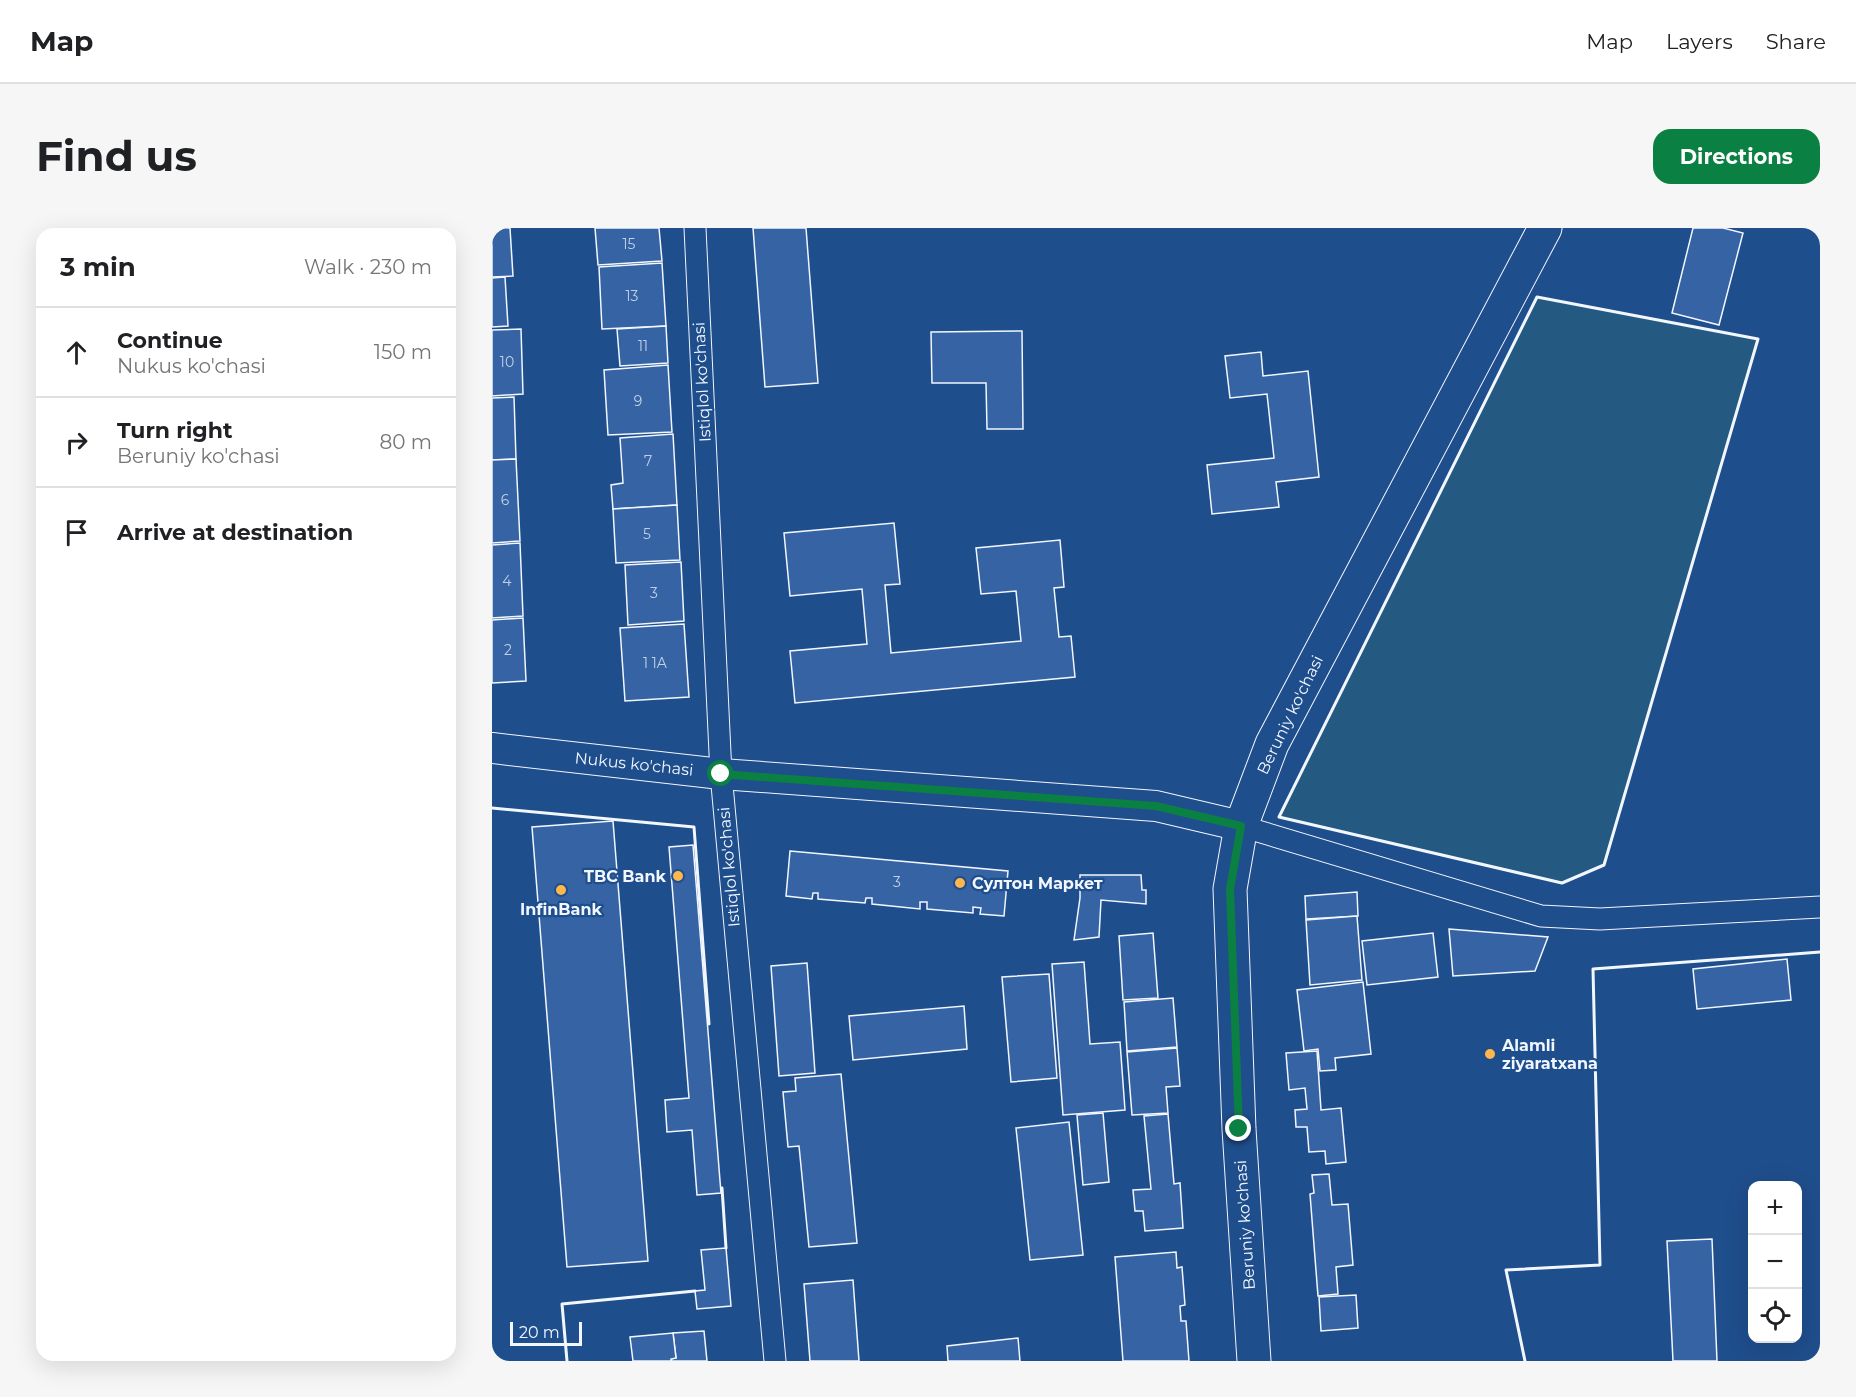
<!DOCTYPE html>
<meta charset="utf-8">
<style>
body{margin:0;font-family:Montserrat,sans-serif;background:#f6f6f6;color:#202124}
.controls{position:absolute;right:18px;bottom:18px;display:grid;overflow:hidden;border-radius:12px;box-shadow:0 6px 24px #0002}
.controls button{width:54px;height:54px;display:grid;place-items:center;padding:0;border:0;border-bottom:2px solid #e0e0e0;background:#fff;color:#202124;font:30px sans-serif}
.scale{position:absolute;left:18px;bottom:15px;width:72px;box-sizing:border-box;padding-left:6px;border:3px solid #f2f6ff;border-top:0;font-size:16px;line-height:21px;white-space:nowrap;color:#f2f6ff;-webkit-text-stroke:4px #1f4e8c;paint-order:stroke}
.stop{position:absolute;width:18px;height:18px;margin:-14px;border:4px solid #0b8043;border-radius:50%;background:#fff}
.stop.end{background:#0b8043;border-color:#fff;box-shadow:0 2px 6px #0008}
.list{margin:0;padding:0;list-style:none}
h2{display:flex;justify-content:space-between;align-items:center;height:78px;margin:0;padding:0 24px;font-size:26px}
h2 small{font-size:20px;font-weight:400;color:#757577}
.list li{display:grid;grid-template-columns:39px 1fr auto;gap:18px;align-items:center;box-sizing:border-box;height:90px;padding:0 24px;border-top:2px solid #e0e0e0}
.list b{display:block;font-size:22px;white-space:nowrap}
.list p{margin:0;font-size:20px;white-space:nowrap;color:#757577}
.list em{font-size:20px;font-style:normal;color:#757577}
.icon{flex:none;width:33px;height:33px;fill:none;stroke:currentColor;stroke-width:2;stroke-linecap:round;stroke-linejoin:round}
.map{position:relative;flex:none;width:1328px;height:1133px;overflow:hidden;border-radius:18px}
header{display:flex;align-items:center;gap:36px;box-sizing:border-box;height:84px;padding:0 30px;background:#fff;border-bottom:2px solid #e0e0e0}
header strong{font-size:28px}
nav{display:flex;gap:33px;margin-inline-start:auto;font-size:21px}
.intro{display:flex;align-items:center;justify-content:space-between;box-sizing:border-box;height:144px;padding:0 36px}
h1{margin:0;font-size:42px}
.button{padding:15px 27px;border-radius:18px;background:#0b8043;color:#fff;font-size:21px;font-weight:700}
main{display:flex;gap:36px;padding:0 36px}
aside{flex:1;background:#fff;border-radius:18px;box-shadow:0 6px 24px #0002}
.map>svg:first-child{display:block}
</style>
<header>
<strong>Map</strong>
<nav><a>Map</a><a>Layers</a><a>Share</a></nav>
</header>
<div class="intro"><h1>Find us</h1><a class="button">Directions</a></div>
<main>
<aside>
<h2>3 min<small>Walk · 230 m</small></h2>
<ul class="list">
<li><svg class="icon" aria-label="ahead" viewBox="0 0 24 24"><path d="M12 20V5M6 11l6-6 6 6"/></svg><div><b>Continue</b><p>Nukus ko'chasi</p></div><em>150 m</em></li>
<li><svg class="icon" aria-label="right" viewBox="0 0 24 24"><path d="M7 20v-9h11M14 6l5 5-5 5"/></svg><div><b>Turn right</b><p>Beruniy ko'chasi</p></div><em>80 m</em></li>
<li><svg class="icon" aria-label="arrive" viewBox="0 0 24 24"><path d="M6 21V4h12l-3 4 3 4H6"/></svg><div><b>Arrive at destination</b></div></li>
</ul>
</aside>
<div class="map">
<svg width="1328" height="1133" viewBox="0 0 1328 1133">
<rect width="100%" height="100%" fill="#1f4e8c"/>
<polygon fill="#245a82" stroke="#a8bbd7" stroke-width="1.5" points="1045,69 1266,111 1112,637 1070,655 787,589"/>
<g fill="#3563a3" stroke="#f2f6ff" stroke-width="1.5">
<polygon points="0,0 18,0 21,48 0,49"/>
<polygon points="103,0 167,0 170,33 106,37"/>
<polygon points="261,0 314,0 326,155 273,159"/>
<polygon points="1201,0 1231,0 1251,5 1227,97 1180,85"/>
<polygon points="170,35 174,98 110,101 107,39"/>
<polygon points="13,49 16,98 0,99 0,50"/>
<polygon points="174,98 176,135 128,138 125,101"/>
<polygon points="29,101 31,166 0,168 0,102"/>
<polygon points="530,103 531,201 495,201 494,155 440,155 439,104"/>
<polygon points="769,124 771,148 816,143 827,249 784,254 787,279 720,286 715,237 782,230 775,166 738,170 733,128"/>
<polygon points="176,137 180,204 116,207 112,142"/>
<polygon points="22,169 24,231 0,232 0,170"/>
<polygon points="181,206 185,277 121,281 119,257 131,255 128,210"/>
<polygon points="24,231 28,313 0,315 0,232"/>
<polygon points="185,277 188,332 124,335 121,281"/>
<polygon points="402,295 408,356 393,357 399,425 529,413 524,363 489,366 484,320 568,312 572,359 562,360 567,409 579,408 583,449 303,475 298,423 375,416 370,361 298,368 292,305"/>
<polygon points="28,315 31,388 0,390 0,317"/>
<polygon points="189,334 192,393 136,397 133,337"/>
<polygon points="31,390 34,453 0,455 0,392"/>
<polygon points="192,396 197,469 133,473 128,400"/>
<polygon points="121,593 156,1033 75,1039 40,599"/>
<polygon points="201,617 229,965 205,967 200,902 175,904 173,872 197,870 177,619"/>
<polygon points="298,623 516,643 512,688 488,686 489,680 481,679 481,685 435,681 435,674 428,674 428,681 380,676 380,670 374,670 373,675 326,671 326,665 321,665 320,671 294,668"/>
<polygon points="588,647 649,647 650,662 654,662 654,676 609,672 607,709 582,712 588,670"/>
<polygon points="865,664 866,688 814,691 813,668"/>
<polygon points="865,688 870,752 818,757 814,692"/>
<polygon points="957,701 1056,709 1043,743 961,748"/>
<polygon points="661,705 666,770 631,772 627,708"/>
<polygon points="941,705 946,749 875,757 870,713"/>
<polygon points="1295,731 1299,772 1205,781 1201,741"/>
<polygon points="592,734 598,816 628,814 633,882 571,887 560,736"/>
<polygon points="315,735 323,845 287,848 279,738"/>
<polygon points="557,746 565,850 519,854 510,749"/>
<polygon points="871,754 879,826 843,830 844,842 828,843 826,821 812,823 805,762"/>
<polygon points="681,770 685,819 635,823 632,774"/>
<polygon points="472,778 475,821 361,832 357,788"/>
<polygon points="685,820 688,858 674,859 676,885 640,887 635,824"/>
<polygon points="825,823 829,882 849,880 854,934 834,936 833,923 817,924 815,899 804,899 803,882 815,881 813,860 797,862 794,825"/>
<polygon points="349,846 365,1015 317,1019 307,918 296,919 291,864 304,863 303,850"/>
<polygon points="611,885 617,954 591,957 585,887"/>
<polygon points="676,886 682,956 688,955 691,1000 653,1003 651,983 643,983 641,962 659,961 652,888"/>
<polygon points="577,894 591,1027 538,1032 524,900"/>
<polygon points="837,946 840,977 856,976 861,1037 844,1039 846,1066 826,1068 818,966 822,965 820,947"/>
<polygon points="1220,1011 1225,1133 1181,1133 1175,1013"/>
<polygon points="234,1020 239,1078 205,1081 203,1063 213,1062 209,1022"/>
<polygon points="684,1024 685,1040 690,1039 693,1077 688,1078 689,1093 694,1093 697,1133 631,1133 623,1029"/>
<polygon points="361,1052 367,1133 318,1133 312,1056"/>
<polygon points="864,1067 866,1100 829,1103 827,1069"/>
<polygon points="212,1103 215,1133 179,1133 179,1131 184,1130 181,1105"/>
<polygon points="181,1105 184,1130 179,1131 179,1133 141,1133 138,1109"/>
<polygon points="526,1110 528,1133 456,1133 455,1118"/>
</g>
<g fill="none" stroke-linecap="round" stroke-linejoin="round">
<g stroke="#f2f6ff" stroke-width="23">
<g id="minor">
<polyline points="203,0 229,546 283,1133"/>
<polyline points="749,598 1049,688 1108,691 1328,679"/>
</g>
</g>
<g stroke="#f2f6ff" stroke-width="32">
<polyline id="secondary" points="0,520 229,546 664,578 749,598"/>
</g>
<g stroke="#f2f6ff" stroke-width="35">
<polyline id="primary" points="762,1133 747,901 738,661 749,598 780,516 1053,0"/>
</g>
<use href="#minor" stroke="#1f4e8c" stroke-width="21"/>
<use href="#secondary" stroke="#1f4e8c" stroke-width="30"/>
<use href="#primary" stroke="#1f4e8c" stroke-width="33"/>
<g stroke="#f2f6ff" stroke-width="3">
<polygon points="1045,69 1266,111 1112,637 1070,655 787,589"/>
<polyline points="0,580 202,599 217,796"/>
<polyline points="230,960 234,1020"/>
<polyline points="75,1133 70,1076 203,1063"/>
<polyline points="1033,1133 1014,1042 1108,1037 1101,741 1328,724"/>
</g>
</g>
<g fill="none" stroke-linecap="round" stroke-linejoin="round">
<polyline stroke="#0b8043" stroke-width="8" points="229,546 664,578 749,598 738,661 747,901"/>
</g>
<g fill="#ffb74d" stroke="#1f4e8c" stroke-width="2">
<circle cx="186" cy="648" r="6"/>
<circle cx="468" cy="655" r="6"/>
<circle cx="69" cy="662" r="6"/>
<circle cx="998" cy="826" r="6"/>
</g>
<g text-anchor="middle" dominant-baseline="central" stroke-width="4.5" stroke-linejoin="round" paint-order="stroke">
<g font-size="14" fill="#c3d1e8">
<text x="137" y="16">15</text>
<text x="140" y="68">13</text>
<text x="151" y="118">11</text>
<text x="15" y="134">10</text>
<text x="146" y="173">9</text>
<text x="156" y="233">7</text>
<text x="13" y="272">6</text>
<text x="155" y="306">5</text>
<text x="15" y="353">4</text>
<text x="162" y="365">3</text>
<text x="16" y="422">2</text>
<text x="163" y="435">1 1A</text>
<text x="405" y="654">3</text>
</g>
<g font-size="16" fill="#f2f6ff" stroke="#1f4e8c">
<text transform="translate(210 154) rotate(-93)">Istiqlol ko'chasi</text>
<text transform="translate(798 487) rotate(-64)">Beruniy ko'chasi</text>
<text transform="translate(142 536) rotate(6)">Nukus ko'chasi</text>
<text transform="translate(237 639) rotate(-95)">Istiqlol ko'chasi</text>
<text transform="translate(753 997) rotate(-94)">Beruniy ko'chasi</text>
</g>
<g font-size="16" font-weight="bold" fill="#f2f6ff" stroke="#1f4e8c" text-anchor="start">
<text x="174" y="648" text-anchor="end">TBC Bank</text>
<text x="480" y="655">Султон Маркет</text>
<text x="69" y="681" text-anchor="middle">InfinBank</text>
<text x="1010" y="817">Alamli<tspan x="1010" dy="18">ziyaratxana</tspan></text>
</g>
</g>
</svg>
<div class="controls">
<button>+</button>
<button>−</button>
<button><svg class="icon" aria-label="locate" viewBox="0 0 24 24"><circle cx="12" cy="12" r="6"/><path d="M12 2v4M12 18v4M2 12h4M18 12h4"/></svg></button>
</div>
<div class="scale">20 m</div>
<div class="stop" style="left:229px;top:546px"></div>
<div class="stop end" style="left:747px;top:901px"></div>
</div>
</main>
